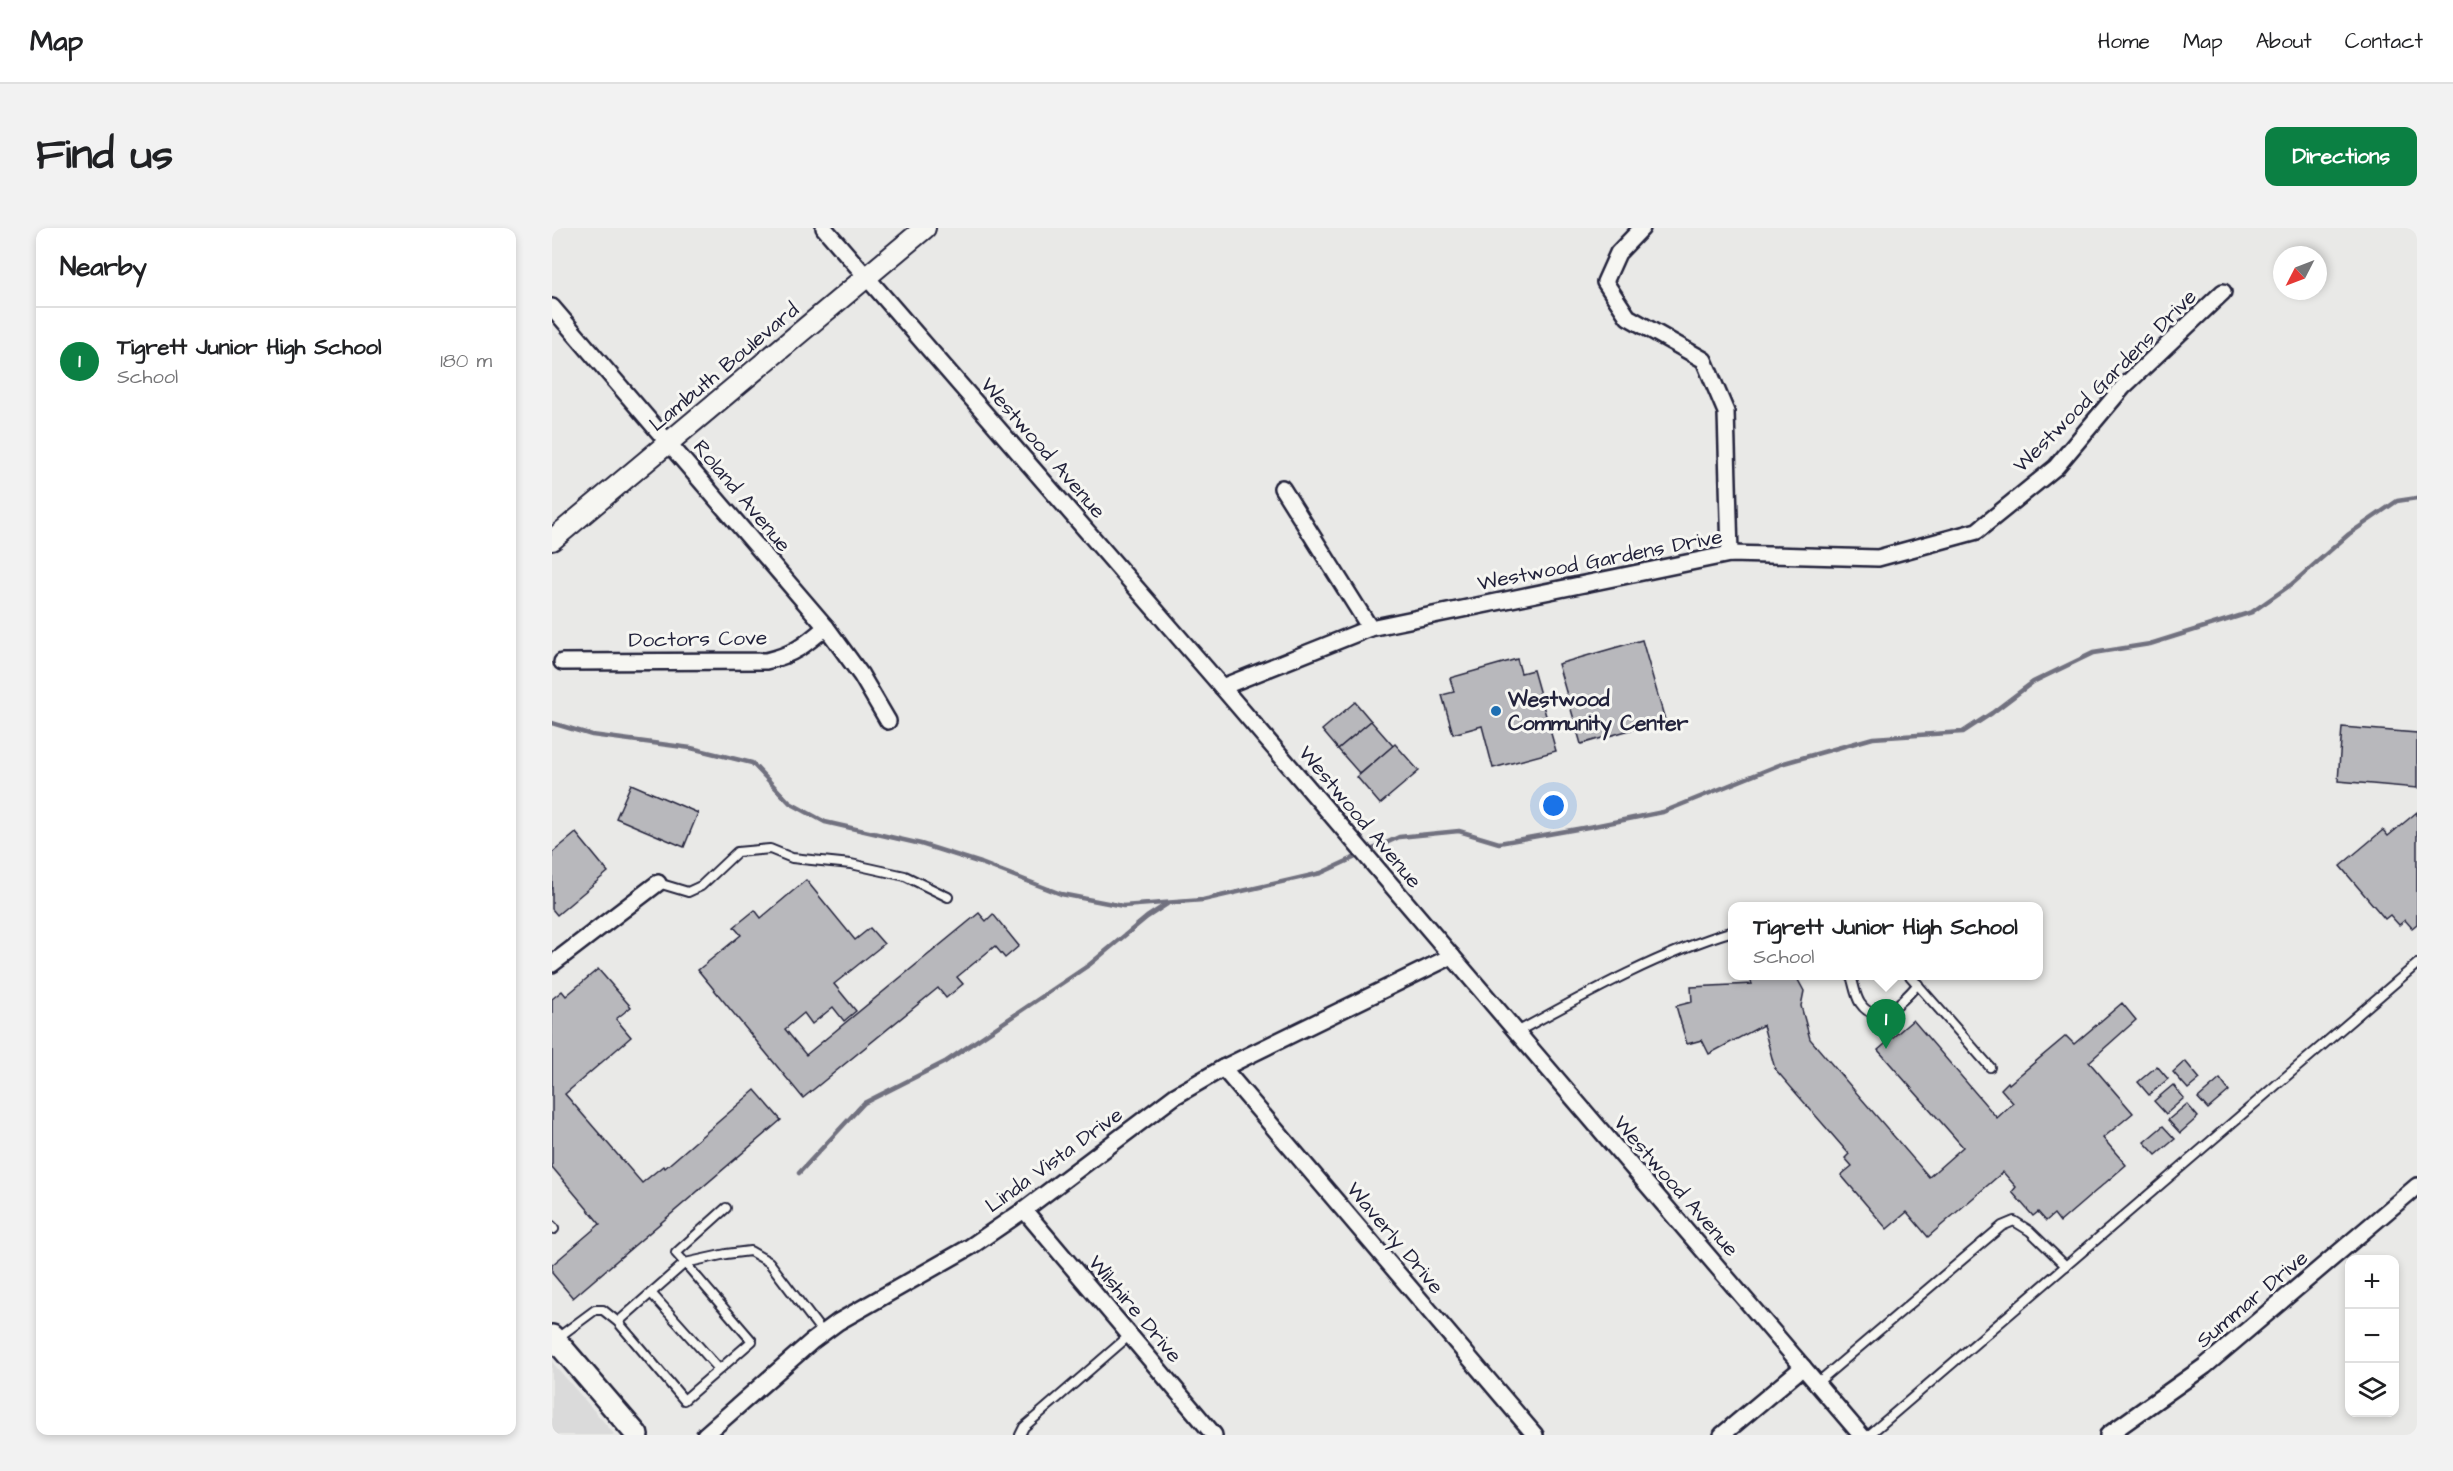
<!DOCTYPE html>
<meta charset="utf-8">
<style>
body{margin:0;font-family:"Architects Daughter",sans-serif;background:#f2f2f2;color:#202124}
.controls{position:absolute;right:18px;bottom:18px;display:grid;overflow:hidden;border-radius:12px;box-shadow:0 3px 9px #0003}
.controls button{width:54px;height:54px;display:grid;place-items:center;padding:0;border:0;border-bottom:2px solid #e0e0e0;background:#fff;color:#202124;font:30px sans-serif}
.compass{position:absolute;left:1721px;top:18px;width:54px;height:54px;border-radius:50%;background:#fff;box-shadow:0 3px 9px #0003;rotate:228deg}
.you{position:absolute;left:1002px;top:578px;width:21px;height:21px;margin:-15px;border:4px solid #fff;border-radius:50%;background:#1a73e8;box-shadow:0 0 0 9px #1a73e833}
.badge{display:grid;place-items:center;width:39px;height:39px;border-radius:50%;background:#0b8043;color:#fff;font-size:20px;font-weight:700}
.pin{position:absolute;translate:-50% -50px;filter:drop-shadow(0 2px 3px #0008)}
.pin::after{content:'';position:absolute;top:32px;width:21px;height:18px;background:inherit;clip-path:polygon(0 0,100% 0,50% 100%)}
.popup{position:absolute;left:1176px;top:674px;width:315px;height:78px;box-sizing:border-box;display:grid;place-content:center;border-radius:12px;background:#fff;filter:drop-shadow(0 2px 4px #0005);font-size:20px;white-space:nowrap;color:#757577}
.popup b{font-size:22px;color:#202124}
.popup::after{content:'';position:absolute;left:50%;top:100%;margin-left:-12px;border:12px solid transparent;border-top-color:#fff}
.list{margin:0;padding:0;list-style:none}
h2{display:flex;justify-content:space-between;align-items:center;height:78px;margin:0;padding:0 24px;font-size:26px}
h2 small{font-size:20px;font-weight:400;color:#757577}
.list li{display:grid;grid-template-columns:39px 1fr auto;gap:18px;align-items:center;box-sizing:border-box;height:108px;padding:0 24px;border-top:2px solid #e0e0e0}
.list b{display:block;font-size:22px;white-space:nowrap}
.list p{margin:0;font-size:20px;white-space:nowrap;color:#757577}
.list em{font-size:20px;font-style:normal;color:#757577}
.icon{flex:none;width:33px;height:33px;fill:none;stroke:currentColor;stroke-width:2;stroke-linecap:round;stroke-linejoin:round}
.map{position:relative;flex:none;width:1865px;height:1207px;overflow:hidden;border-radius:12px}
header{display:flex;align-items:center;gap:36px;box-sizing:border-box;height:84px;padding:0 30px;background:#fff;border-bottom:2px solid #e0e0e0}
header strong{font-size:28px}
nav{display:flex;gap:33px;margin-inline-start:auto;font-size:21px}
.intro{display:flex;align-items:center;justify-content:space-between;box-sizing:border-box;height:144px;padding:0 36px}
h1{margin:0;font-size:42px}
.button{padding:15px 27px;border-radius:12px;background:#0b8043;color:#fff;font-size:21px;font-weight:700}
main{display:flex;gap:36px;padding:0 36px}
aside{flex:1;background:#fff;border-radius:12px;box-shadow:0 3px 9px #0003}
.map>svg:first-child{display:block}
</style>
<header>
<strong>Map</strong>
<nav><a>Home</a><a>Map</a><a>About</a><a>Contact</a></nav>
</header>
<div class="intro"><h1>Find us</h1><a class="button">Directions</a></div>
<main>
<aside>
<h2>Nearby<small></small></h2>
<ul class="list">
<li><span class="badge">1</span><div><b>Tigrett Junior High School</b><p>School</p></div><em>180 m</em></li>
</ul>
</aside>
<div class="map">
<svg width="1865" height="1207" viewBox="0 0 1865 1207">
<rect width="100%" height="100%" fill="#e9e9e7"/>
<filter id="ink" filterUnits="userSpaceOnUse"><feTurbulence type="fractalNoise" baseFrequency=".0167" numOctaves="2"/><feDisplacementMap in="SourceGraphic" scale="12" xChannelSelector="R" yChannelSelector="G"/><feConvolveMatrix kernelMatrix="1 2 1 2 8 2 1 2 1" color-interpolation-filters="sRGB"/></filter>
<g filter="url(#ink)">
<polygon fill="#dadada" points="0,1134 63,1207 0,1207"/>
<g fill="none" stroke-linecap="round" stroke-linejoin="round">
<g stroke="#71717f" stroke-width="4.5">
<polyline points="0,495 40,507 139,520 200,535 238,575 273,594 369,616 429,635 509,666 571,678 651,672 769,645 847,609 907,603 947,615 1042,598 1111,584 1232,535 1321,510 1411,504 1440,485 1481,454 1541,425 1598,416 1700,384 1740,356 1797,306 1845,273 1865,270"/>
<polyline points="247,945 312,875 393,834 537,737 595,689 615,676"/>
</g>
</g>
<g fill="#b8b8bc" stroke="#22223b" stroke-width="1.5">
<polygon points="1090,412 1113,492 1029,516 1006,436"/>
<polygon points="965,431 969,445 981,442 1004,523 941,540 930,498 901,506 890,467 902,464 898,450"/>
<polygon points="803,474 819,493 786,521 770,502"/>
<polygon points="819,493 841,518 808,546 786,521"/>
<polygon points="1790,499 1865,505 1865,560 1786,553"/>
<polygon points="843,516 867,543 828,576 805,549"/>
<polygon points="79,556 146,585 132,619 64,590"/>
<polygon points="1865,584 1865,696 1860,700 1853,692 1847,697 1838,687 1833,691 1788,638 1831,602 1836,608"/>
<polygon points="24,605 56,644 5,687 0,681 0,625"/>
<polygon points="254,652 303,712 318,700 332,716 282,756 304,783 292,793 281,779 260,796 252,785 233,801 254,827 427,685 434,693 441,686 467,718 453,730 443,718 405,749 411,756 394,770 386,760 251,870 146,742 189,707 182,699 203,682 209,690"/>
<polygon points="46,741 79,779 64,791 79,809 13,866 90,955 111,938 113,940 203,862 229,892 21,1070 0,1045 0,1037 48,996 0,939 0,771 10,763 14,768"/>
<polygon points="1197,748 1240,748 1246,752 1252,763 1249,778 1258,811 1377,949 1411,919 1326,822 1361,792 1445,890 1461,875 1449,861 1456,854 1457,856 1514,808 1522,816 1570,775 1584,792 1537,834 1581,885 1551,910 1574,937 1508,994 1502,986 1494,993 1486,984 1481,988 1460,964 1464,959 1451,944 1376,1009 1355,984 1335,1001 1289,947 1300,938 1293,930 1297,926 1223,841 1211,797 1157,826 1150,812 1135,816 1124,778 1140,774 1139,759 1200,756"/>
<polygon points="1633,833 1648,851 1636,861 1621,844"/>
<polygon points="1605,838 1616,851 1597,867 1586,854"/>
<polygon points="1668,851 1677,863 1656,881 1646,870"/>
<polygon points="1621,857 1632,870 1614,886 1602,873"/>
<polygon points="1635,876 1646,889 1628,905 1616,892"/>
<polygon points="1611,898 1623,911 1604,927 1592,914"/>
</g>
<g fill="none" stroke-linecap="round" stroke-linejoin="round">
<g stroke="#22223b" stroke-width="12">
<g id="service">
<polyline points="106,655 136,664 149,658 185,624 218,621 240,630 299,636 353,648 396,669"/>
<path d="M1299,748C1302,756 1303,767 1308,775C1326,802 1353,771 1366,756"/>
<polyline points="1358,748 1438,839"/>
<path d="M965,804C1034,766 1105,726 1181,703"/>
<polyline points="174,980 124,1025 133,1035 174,1026 198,1023 217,1034 271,1105"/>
<polyline points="0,998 2,1001"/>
<polyline points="99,1065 167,1141"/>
<polyline points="4,1111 43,1082 51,1082 66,1094 132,1172 200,1113 133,1035 66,1094"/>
<polyline points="1265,1155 1450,998 1462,993 1478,1003 1514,1038"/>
<polyline points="468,1207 472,1199 578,1107"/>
<polyline points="1317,1207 1865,736"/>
</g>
</g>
<g stroke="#22223b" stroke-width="20">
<g id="minor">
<polyline points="272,0 670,459 1309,1207"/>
<polyline points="1090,0 1066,25 1053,54 1076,89 1152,132 1174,184 1178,326"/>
<polyline points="0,79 274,399 309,447 336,493"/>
<polyline points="730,260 818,400"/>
<path d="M10,434L214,433C241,427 253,417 274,399"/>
<polyline points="670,459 818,400 1178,326 1326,330 1425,303 1504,239 1571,159 1671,64"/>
<polyline points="0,736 106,655"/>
<polyline points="671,840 983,1207"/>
<polyline points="472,982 662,1207"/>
<polyline points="153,1207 259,1114 286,1094 418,1019 472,982 623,868 671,840 900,728"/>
<polyline points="1170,1207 1251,1139"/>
<polyline points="1556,1207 1653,1138 1865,958"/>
</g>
</g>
<g stroke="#22223b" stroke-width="24">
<polyline id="tertiary" points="0,312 373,0"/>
</g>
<g stroke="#22223b" stroke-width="26">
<polyline id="secondary" points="0,1108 85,1207"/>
</g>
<use href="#service" stroke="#f6f6f2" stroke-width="8"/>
<use href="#minor" stroke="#f6f6f2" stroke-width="15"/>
<use href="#tertiary" stroke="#f6f6f2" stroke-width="20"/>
<use href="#secondary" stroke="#f6f6f2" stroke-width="21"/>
</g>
</g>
<circle fill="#1f6fb2" stroke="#f6f6f2" stroke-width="2" cx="944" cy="483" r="6"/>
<g text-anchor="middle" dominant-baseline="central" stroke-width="6" stroke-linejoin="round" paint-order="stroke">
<g font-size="21" fill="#22223b" stroke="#f6f6f2">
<text transform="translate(172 139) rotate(-40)">Lambuth Boulevard</text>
<text transform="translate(1553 153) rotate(-45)">Westwood Gardens Drive</text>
<text transform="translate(491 220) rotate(49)">Westwood Avenue</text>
<text transform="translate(190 268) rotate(50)">Roland Avenue</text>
<text transform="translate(1048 332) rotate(-11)">Westwood Gardens Drive</text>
<text transform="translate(146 411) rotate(-1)">Doctors Cove</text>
<text transform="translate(808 589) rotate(50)">Westwood Avenue</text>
<text transform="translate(502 932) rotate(-36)">Linda Vista Drive</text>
<text transform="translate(1124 958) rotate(49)">Westwood Avenue</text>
<text transform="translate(843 1010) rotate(50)">Waverly Drive</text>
<text transform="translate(1700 1071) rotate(-40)">Summar Drive</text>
<text transform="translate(583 1081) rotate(50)">Wilshire Drive</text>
</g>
<g font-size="21" font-weight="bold" fill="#22223b" stroke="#f6f6f2" text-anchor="start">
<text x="956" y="471">Westwood<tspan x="956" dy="24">Community Center</tspan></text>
</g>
</g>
</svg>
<div class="controls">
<button>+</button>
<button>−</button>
<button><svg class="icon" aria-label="layers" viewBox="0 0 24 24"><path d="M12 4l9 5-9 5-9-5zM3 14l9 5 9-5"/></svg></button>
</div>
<svg class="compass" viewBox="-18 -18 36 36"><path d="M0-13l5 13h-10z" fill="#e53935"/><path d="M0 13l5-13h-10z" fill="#757577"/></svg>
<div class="you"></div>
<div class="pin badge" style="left:1334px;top:821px">1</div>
<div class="popup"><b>Tigrett Junior High School</b>School</div>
</div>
</main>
